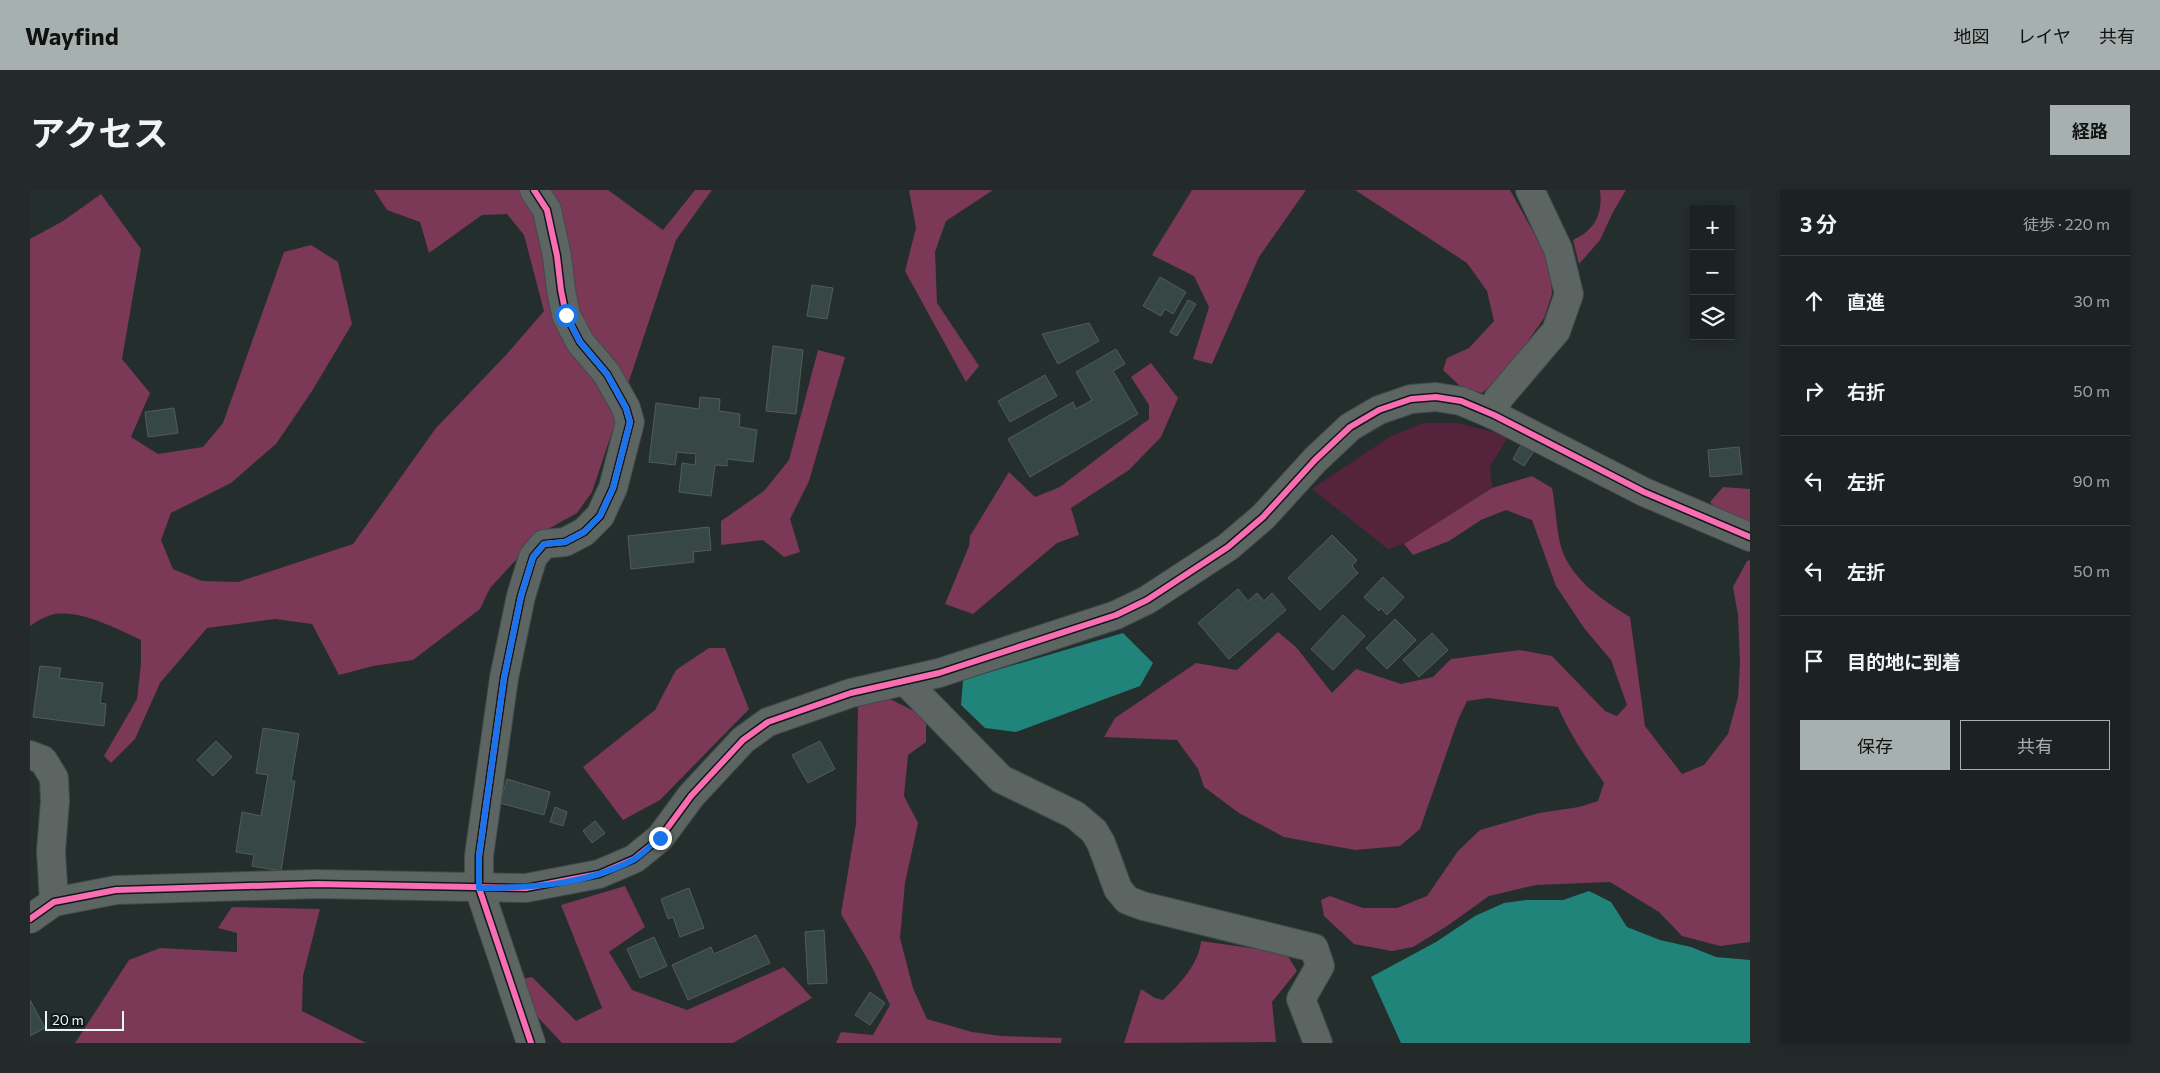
<!DOCTYPE html>
<html lang="ja">
<meta charset="utf-8">
<style>
body{margin:0;font-family:Commissioner,"Noto Sans JP",sans-serif;background:#242a2a;color:#f1f3f6}
.controls{position:absolute;right:15px;top:15px;display:grid;overflow:hidden;border-radius:0px;box-shadow:0 2px 12px #0003}
.controls button{width:45px;height:45px;display:grid;place-items:center;padding:0;border:0;border-bottom:1px solid #393f3f;background:#1b2221;color:#f1f3f6;font:25px sans-serif}
.scale{position:absolute;left:15px;bottom:12px;width:79px;box-sizing:border-box;padding-left:5px;border:2px solid #ecf7f5;border-top:0;font-size:14px;line-height:18px;white-space:nowrap;color:#ecf7f5;-webkit-text-stroke:4px #101817;paint-order:stroke}
.stop{position:absolute;width:15px;height:15px;margin:-11px;border:4px solid #1a73e8;border-radius:50%;background:#fff}
.stop.end{background:#1a73e8;border-color:#fff;box-shadow:0 1px 5px #0008}
.list{margin:0;padding:0;list-style:none}
h2{display:flex;justify-content:space-between;align-items:center;height:65px;margin:0;padding:0 20px;font-size:21px}
h2 small{font-size:16px;font-weight:400;color:#a0a4a5}
.list li{display:grid;grid-template-columns:32px 1fr auto;gap:15px;align-items:center;box-sizing:border-box;height:90px;padding:0 20px;border-top:1px solid #393f3f}
.list b{display:block;font-size:19px;white-space:nowrap}
.list em{font-size:16px;font-style:normal;color:#a0a4a5}
.actions{display:flex;gap:10px;padding:15px 20px}
.actions a{flex:1;padding:11px 0;border:1px solid #a6b1af;border-radius:0px;text-align:center;font-size:18px;color:#a6b1af}
.actions .main{background:#a6b1af;color:#111}
.icon{flex:none;width:28px;height:28px;fill:none;stroke:currentColor;stroke-width:2;stroke-linecap:round;stroke-linejoin:round}
.map{position:relative;flex:none;width:1720px;height:853px;overflow:hidden;border-radius:0px}
header{display:flex;align-items:center;gap:30px;box-sizing:border-box;height:70px;padding:0 25px;background:#a6b1af;color:#111}
header strong{font-size:24px}
nav{display:flex;gap:28px;margin-inline-start:auto;font-size:18px}
.intro{display:flex;align-items:center;justify-content:space-between;box-sizing:border-box;height:120px;padding:0 30px}
h1{margin:0;font-size:35px}
.button{padding:12px 22px;border-radius:0px;background:#a6b1af;color:#111;font-size:18px;font-weight:700}
main{display:flex;gap:30px;padding:0 30px}
aside{flex:1;background:#1b2221;border-radius:0px;box-shadow:0 2px 12px #0003}
.map>svg:first-child{display:block}
</style>
<header>
<strong>Wayfind</strong>
<nav><a>地図</a><a>レイヤ</a><a>共有</a></nav>
</header>
<div class="intro"><h1>アクセス</h1><a class="button">経路</a></div>
<main>
<div class="map">
<svg width="1720" height="853" viewBox="0 0 1720 853">
<rect width="100%" height="100%" fill="#242e2c"/>
<polygon fill="#55243c" points="1393,233 1427,233 1479,246 1460,276 1462,298 1374,354 1358,359 1282,299 1361,246"/>
<g fill="#7b3857">
<path d="M344,0H578L633,40L665,0H682L646,50L562,302L547,323L520,338L483,373L460,398L450,419L383,470L343,476L309,485L282,434L245,429L177,438L130,493L105,549L81,573L74,566L107,509L111,474V450C87,439 48,418 21,425C14,427 6,432 0,436V49L33,31L71,4L111,59L92,169L120,203L101,247L128,264L173,257L193,233L254,62L281,55L308,72L322,134L282,201L246,254L201,293L141,323L131,350L143,379L172,391L208,392L323,354L406,238L476,165L514,121L494,45L477,24L452,25L399,63L390,32L357,20Z"/>
<polygon points="879,0 963,0 916,31 905,62 907,113 949,176 936,192 875,81 886,38"/>
<polygon points="1162,0 1276,0 1229,67 1182,174 1163,169 1179,117 1164,86 1122,65"/>
<polygon points="1325,0 1480,0 1520,72 1522,104 1514,128 1477,181 1452,203 1430,196 1413,180 1417,168 1439,158 1464,131 1457,101 1437,73"/>
<path d="M1570,0H1596L1583,22L1570,50L1549,74L1543,50C1565,40 1573,24 1570,0Z"/>
<polygon points="788,160 815,167 779,291 760,329 770,362 754,367 733,350 691,355 691,331 734,301 759,270"/>
<polygon points="1121,173 1148,208 1131,247 1099,280 1041,318 1049,345 1027,353 943,424 915,414 939,356 940,346 979,282 1005,307 1030,297 1119,229 1119,215 1101,187"/>
<path d="M1502,286L1522,298C1526,318 1526,341 1532,360C1543,391 1574,411 1600,427L1615,536L1652,584L1674,575L1698,544L1708,507L1710,473L1708,425L1703,397L1717,371L1720,370V752L1690,756L1652,746L1629,722L1580,692L1506,695L1459,706L1417,736L1383,757L1362,761L1324,754L1294,726L1291,710L1300,706L1333,718H1367L1397,706L1428,661L1450,640L1509,623L1549,617L1568,611L1574,593C1557,569 1540,545 1528,517L1458,508L1437,511L1428,530L1390,639L1370,656L1325,660L1254,647L1209,623L1174,597L1168,579L1147,550L1074,547L1085,528L1166,473L1207,480L1248,442L1266,457L1302,503L1326,479L1371,494L1403,487L1421,469L1490,460L1522,466L1575,521L1587,526L1597,515L1581,470L1554,438L1526,396L1502,330L1476,320L1451,330L1419,351L1383,365L1374,354L1462,298Z"/>
<polygon points="1693,297 1720,299 1720,339 1696,331 1680,312"/>
<polygon points="679,458 695,458 719,519 630,610 593,630 553,577 625,520 646,480"/>
<polygon points="848,503 896,527 896,552 878,565 874,606 888,633 875,693 870,748 883,798 897,829 942,842 971,846 1032,848 1031,853 806,853 811,842 843,845 860,815 842,777 811,724 826,634 828,517"/>
<polygon points="595,696 615,737 579,762 602,800 657,820 754,777 782,808 703,853 532,853 503,822 491,789 502,787 546,831 572,818 531,715"/>
<polygon points="202,717 290,719 273,786 272,821 336,853 45,853 99,770 130,758 207,762 207,743 188,738"/>
<path d="M1171,751L1256,763L1267,781L1242,812L1246,852L1094,853L1111,799L1125,808L1133,810C1149,795 1169,774 1171,751Z"/>
</g>
<g fill="#20847b">
<polygon points="1093,443 1123,473 1110,496 986,542 955,538 931,515 933,490"/>
<polygon points="1559,701 1581,712 1597,737 1630,750 1661,757 1686,767 1720,770 1720,853 1371,853 1341,787 1406,752 1445,726 1474,713 1496,710 1533,710"/>
</g>
<g fill="#364745" stroke="#535c5a">
<polygon points="1130,87 1156,102 1143,124 1135,119 1131,126 1113,116"/>
<polygon points="782,95 803,98 797,129 777,126"/>
<polygon points="1158,110 1166,114 1147,146 1140,142"/>
<polygon points="1059,133 1069,151 1028,174 1012,144"/>
<polygon points="743,156 773,160 766,224 736,221"/>
<polygon points="1086,159 1095,174 1083,181 1108,224 1000,287 978,249 1043,212 1046,219 1062,210 1046,182"/>
<polygon points="1015,185 1027,206 980,232 968,211"/>
<polygon points="670,207 690,209 689,221 710,224 709,237 727,240 723,272 697,269 697,276 685,275 681,306 649,302 652,273 665,275 666,264 647,262 645,275 619,272 626,213 669,219"/>
<polygon points="144,218 148,243 118,247 115,222"/>
<polygon points="1492,253 1504,261 1494,276 1483,269"/>
<polygon points="1709,257 1712,284 1680,287 1678,260"/>
<polygon points="679,337 681,360 663,362 664,372 601,379 598,346"/>
<polygon points="1302,345 1327,370 1322,376 1328,383 1290,420 1258,388"/>
<polygon points="1353,387 1374,407 1357,425 1351,418 1349,421 1334,407"/>
<polygon points="1208,399 1218,411 1227,403 1234,411 1242,403 1256,420 1199,469 1168,433"/>
<polygon points="1313,425 1335,446 1303,480 1281,459"/>
<polygon points="1365,429 1386,450 1357,479 1336,458"/>
<polygon points="1402,443 1418,460 1389,487 1373,470"/>
<polygon points="10,476 31,478 29,488 73,493 70,513 76,514 74,536 3,527"/>
<polygon points="233,538 269,544 261,591 265,591 251,681 222,676 224,665 206,662 212,622 231,626 238,585 226,583"/>
<polygon points="186,551 202,567 183,586 167,570"/>
<polygon points="790,551 805,579 778,593 762,565"/>
<polygon points="477,589 520,602 514,625 470,613"/>
<polygon points="525,617 537,622 533,636 520,632"/>
<polygon points="565,631 575,643 562,653 553,641"/>
<polygon points="659,698 674,738 650,747 643,727 638,729 631,709"/>
<polygon points="794,740 797,793 778,794 775,742"/>
<polygon points="726,745 740,773 658,810 642,775 681,757 684,764"/>
<polygon points="624,747 637,776 610,788 597,759"/>
<polygon points="840,802 855,813 840,835 825,825"/>
<polygon points="0,810 15,838 0,846"/>
</g>
<g fill="none" stroke-linecap="round" stroke-linejoin="round">
<g stroke="#424b49" stroke-width="30">
<g id="street">
<polyline points="1464,225 1468,209 1526,141 1539,104 1528,59 1500,0"/>
<polyline points="875,491 971,589 1045,625 1064,641 1071,653 1088,699 1097,710 1113,716 1284,758 1290,776 1271,809 1288,853"/>
<polyline points="0,565 13,570 24,588 25,611 21,661 24,712"/>
<polyline points="0,729 24,712 86,700 287,694 496,698 569,684 604,669 630,648 661,606 713,550 738,532 821,503 909,483 1086,425 1117,410 1198,357 1233,327 1285,270 1320,237 1349,220 1381,209 1406,207 1431,211 1464,225 1614,302 1720,347"/>
<polyline points="501,853 449,698 449,666 474,488 491,406 503,367 514,354 535,352 554,342 570,326 583,298 600,232 596,218 577,184 550,152 536,125 531,100 527,66 517,20 504,0"/>
</g>
</g>
<use href="#street" stroke="#5d6563" stroke-width="28"/>
<g stroke="#101817" stroke-width="9">
<g id="cycleway">
<polyline points="0,729 24,712 86,700 287,694 496,698 569,684 604,669 630,648 661,606 713,550 738,532 821,503 909,483 1086,425 1117,410 1198,357 1233,327 1285,270 1320,237 1349,220 1381,209 1406,207 1431,211 1464,225 1614,302 1720,347"/>
<polyline points="501,853 449,698 449,666 474,488 491,406 503,367 514,354 535,352 554,342 570,326 583,298 600,232 596,218 577,184 550,152 536,125 531,100 527,66 517,20 504,0"/>
</g>
</g>
<use href="#cycleway" stroke="#f96db3" stroke-width="6"/>
</g>
<g fill="none" stroke-linecap="round" stroke-linejoin="round">
<path stroke="#1a73e8" stroke-width="6" d="M536,125L550,152L577,184L596,218L600,232L583,298L570,326L554,342L535,352L514,354L503,367L491,406L474,488L449,666V698C500,698 556,695 603,670C612,665 621,655 630,648"/>
</g>
</svg>
<div class="controls">
<button>+</button>
<button>−</button>
<button><svg class="icon" aria-label="layers" viewBox="0 0 24 24"><path d="M12 4l9 5-9 5-9-5zM3 14l9 5 9-5"/></svg></button>
</div>
<div class="scale">20 m</div>
<div class="stop" style="left:536px;top:125px"></div>
<div class="stop end" style="left:630px;top:648px"></div>
</div>
<aside>
<h2>3 分<small>徒歩 · 220 m</small></h2>
<ul class="list">
<li><svg class="icon" aria-label="ahead" viewBox="0 0 24 24"><path d="M12 20V5M6 11l6-6 6 6"/></svg><div><b>直進</b></div><em>30 m</em></li>
<li><svg class="icon" aria-label="right" viewBox="0 0 24 24"><path d="M7 20v-9h11M14 6l5 5-5 5"/></svg><div><b>右折</b></div><em>50 m</em></li>
<li><svg class="icon" aria-label="left" viewBox="0 0 24 24"><path d="M17 20v-9H6M10 6l-5 5 5 5"/></svg><div><b>左折</b></div><em>90 m</em></li>
<li><svg class="icon" aria-label="left" viewBox="0 0 24 24"><path d="M17 20v-9H6M10 6l-5 5 5 5"/></svg><div><b>左折</b></div><em>50 m</em></li>
<li><svg class="icon" aria-label="arrive" viewBox="0 0 24 24"><path d="M6 21V4h12l-3 4 3 4H6"/></svg><div><b>目的地に到着</b></div></li>
</ul>
<div class="actions"><a class="main">保存</a><a>共有</a></div>
</aside>
</main>
